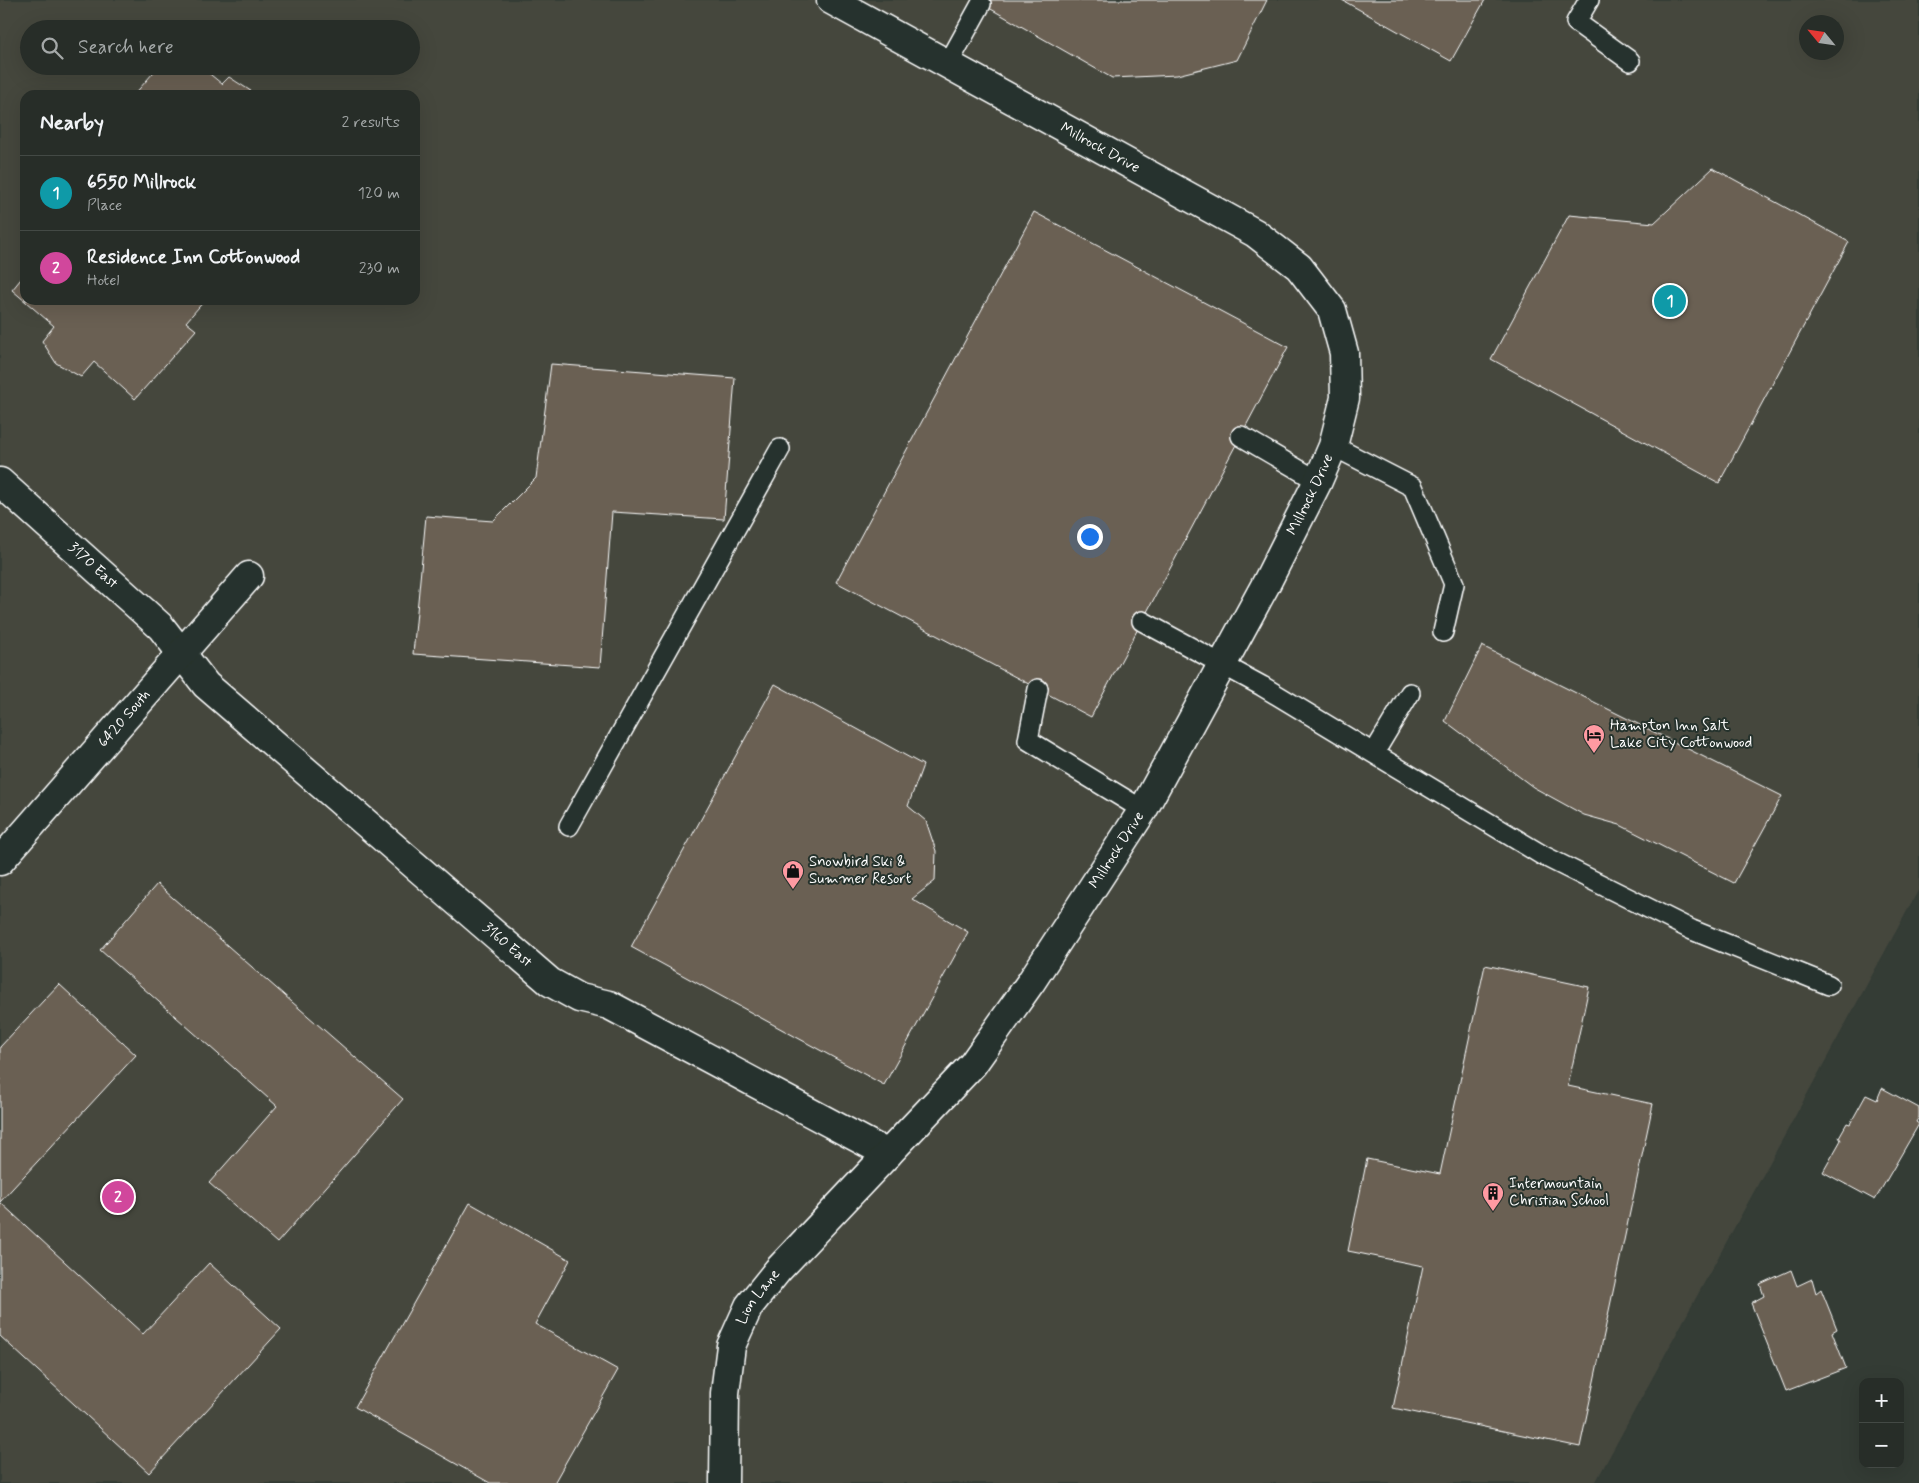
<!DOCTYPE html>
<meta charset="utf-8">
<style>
body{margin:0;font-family:Mynerve,sans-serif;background:#333934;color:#f1f3f6}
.controls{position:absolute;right:15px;bottom:15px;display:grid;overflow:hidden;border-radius:10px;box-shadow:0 5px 20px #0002}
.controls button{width:45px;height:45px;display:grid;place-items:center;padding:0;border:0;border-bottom:1px solid #434945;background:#272d28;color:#f1f3f6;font:25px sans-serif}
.compass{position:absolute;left:1799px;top:15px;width:45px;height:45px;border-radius:50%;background:#272d28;box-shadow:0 5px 20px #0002;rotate:299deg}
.you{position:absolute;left:1089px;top:536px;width:18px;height:18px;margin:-12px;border:4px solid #fff;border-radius:50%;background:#1a73e8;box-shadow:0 0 0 8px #1a73e833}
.badge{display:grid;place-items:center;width:32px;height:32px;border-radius:50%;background:#ea580c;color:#fff;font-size:16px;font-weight:700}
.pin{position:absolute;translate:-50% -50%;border:2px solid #fff;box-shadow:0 1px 5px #0006}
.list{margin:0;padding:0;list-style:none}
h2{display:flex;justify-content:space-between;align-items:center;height:65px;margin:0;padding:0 20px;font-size:21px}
h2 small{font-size:16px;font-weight:400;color:#a4a8a8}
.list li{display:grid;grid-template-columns:32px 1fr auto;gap:15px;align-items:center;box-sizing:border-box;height:75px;padding:0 20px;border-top:1px solid #434945}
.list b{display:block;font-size:19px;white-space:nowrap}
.list p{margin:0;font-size:16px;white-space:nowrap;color:#a4a8a8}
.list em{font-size:16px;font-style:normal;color:#a4a8a8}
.icon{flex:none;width:28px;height:28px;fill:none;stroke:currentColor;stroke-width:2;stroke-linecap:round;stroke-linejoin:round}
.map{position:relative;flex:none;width:1919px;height:1483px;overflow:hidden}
.search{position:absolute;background:#272d28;box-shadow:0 5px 20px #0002;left:20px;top:20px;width:400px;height:55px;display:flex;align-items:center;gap:12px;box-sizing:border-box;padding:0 18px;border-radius:28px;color:#a4a8a8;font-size:19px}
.panel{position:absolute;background:#272d28;box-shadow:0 5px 20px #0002;left:20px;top:90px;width:400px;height:215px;border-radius:15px}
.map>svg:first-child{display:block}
</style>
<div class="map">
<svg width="1919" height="1483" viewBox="0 0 1919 1483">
<rect width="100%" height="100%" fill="#343c35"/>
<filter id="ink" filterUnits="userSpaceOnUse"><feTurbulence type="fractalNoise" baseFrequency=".02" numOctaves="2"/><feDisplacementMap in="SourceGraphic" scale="10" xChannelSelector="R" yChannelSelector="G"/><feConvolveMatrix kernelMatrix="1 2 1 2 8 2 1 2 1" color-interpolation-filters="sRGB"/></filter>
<g filter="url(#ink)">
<path fill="#44473e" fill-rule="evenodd" d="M0,0H1919V889L1595,1483H0ZM1806,22H1836V52H1806ZM29,29H411V66H29ZM25,95H415V300H25Z"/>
<g fill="#6a6053" stroke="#fff">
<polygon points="975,0 1267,0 1237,60 1177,75 1112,78"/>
<polygon points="1342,0 1485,0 1451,61"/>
<polygon points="159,66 200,66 222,84 229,77 257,95 134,95"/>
<polygon points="1713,168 1849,242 1719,483 1491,359 1569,215 1654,223"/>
<polygon points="1034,212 1288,347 1091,717 836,582"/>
<polygon points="25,274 25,300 205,300 186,322 196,330 135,399 94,362 81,377 56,363 42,341 54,326 12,290"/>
<polygon points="551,364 735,378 724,519 612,512 600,667 413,654 426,516 493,521 536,478"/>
<polygon points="1482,646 1782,796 1734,883 1620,825 1584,815 1533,787 1445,721"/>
<polygon points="775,684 923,765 908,806 926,821 936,851 935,881 912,899 968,932 884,1085 631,947"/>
<polygon points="157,884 403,1099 277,1243 209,1183 277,1106 100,950"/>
<polygon points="1485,965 1589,987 1568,1086 1653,1104 1580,1447 1393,1408 1423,1266 1348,1251 1367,1159 1440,1174"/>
<polygon points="59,984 136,1055 0,1202 143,1334 209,1263 281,1329 149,1473 0,1336 0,1047"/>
<polygon points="1882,1088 1919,1108 1919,1117 1916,1122 1919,1124 1875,1200 1823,1172 1841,1140 1839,1137 1847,1123 1850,1124 1866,1095 1877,1100"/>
<polygon points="470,1203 570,1260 535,1324 618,1370 554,1483 490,1483 355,1407"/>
<polygon points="1791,1270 1797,1286 1812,1279 1816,1293 1821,1289 1837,1329 1832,1332 1846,1368 1786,1391 1751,1303 1764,1296 1760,1284"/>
</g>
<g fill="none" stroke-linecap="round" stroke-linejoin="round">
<g stroke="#fff" stroke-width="22">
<g id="lane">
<polyline points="1589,0 1576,22 1630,61"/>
<polyline points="948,64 981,4"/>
<polyline points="1241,436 1318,481"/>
<polyline points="1333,446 1413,487 1454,584 1443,632"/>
<polyline points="1142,621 1262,686 1542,855 1692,930 1829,985"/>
<polyline points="1038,689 1028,740 1143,810"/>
<polyline points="1374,753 1410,693"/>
<polyline points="569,826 780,449"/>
</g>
</g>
<g stroke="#fff" stroke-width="31">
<g id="street">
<path id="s1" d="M0,482L161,627L206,685L550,982L579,998L609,1005L888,1154"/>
<path id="s2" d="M0,861L249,576"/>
<path id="s3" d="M724,1483L725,1393L731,1346L749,1306L778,1270L973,1064L1031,982L1143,810L1266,584L1318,481L1333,446L1345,398L1344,353L1332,310L1299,267L1255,233L831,0"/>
</g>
</g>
<use href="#lane" stroke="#26332d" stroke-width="19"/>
<use href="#street" stroke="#26332d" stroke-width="28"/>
</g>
</g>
<defs>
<g id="hotel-pin" transform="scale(1.125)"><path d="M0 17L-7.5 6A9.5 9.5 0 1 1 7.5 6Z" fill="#ff9aa2" stroke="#26332d"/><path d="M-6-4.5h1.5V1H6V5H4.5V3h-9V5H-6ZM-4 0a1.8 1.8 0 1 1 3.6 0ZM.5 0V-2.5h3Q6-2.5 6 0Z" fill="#111"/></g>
<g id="shop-pin" transform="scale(1.125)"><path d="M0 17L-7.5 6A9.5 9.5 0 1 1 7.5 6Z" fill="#ff9aa2" stroke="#26332d"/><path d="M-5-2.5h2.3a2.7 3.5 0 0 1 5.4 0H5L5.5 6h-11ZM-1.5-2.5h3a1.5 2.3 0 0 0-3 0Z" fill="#111"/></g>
<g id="building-pin" transform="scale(1.125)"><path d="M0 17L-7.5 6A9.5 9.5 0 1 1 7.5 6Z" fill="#ff9aa2" stroke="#26332d"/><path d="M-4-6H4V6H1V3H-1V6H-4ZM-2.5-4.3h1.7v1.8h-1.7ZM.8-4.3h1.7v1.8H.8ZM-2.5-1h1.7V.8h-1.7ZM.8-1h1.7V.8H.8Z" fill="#111"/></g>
</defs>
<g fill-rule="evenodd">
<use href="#hotel-pin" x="1594" y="735"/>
<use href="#shop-pin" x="793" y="871"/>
<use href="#building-pin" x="1493" y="1193"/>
</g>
<g text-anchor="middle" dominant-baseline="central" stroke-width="4" stroke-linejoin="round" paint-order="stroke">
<g font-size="15" fill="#fff" stroke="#26332d">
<text transform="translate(1100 148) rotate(29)">Millrock Drive</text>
<text stroke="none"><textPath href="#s3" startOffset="1174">Millrock Drive</textPath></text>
<text stroke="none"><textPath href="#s1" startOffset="125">3170 East</textPath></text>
<text stroke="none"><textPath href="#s2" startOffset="189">6420 South</textPath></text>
<text stroke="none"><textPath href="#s3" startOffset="769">Millrock Drive</textPath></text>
<text stroke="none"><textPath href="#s1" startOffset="688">3160 East</textPath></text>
<text stroke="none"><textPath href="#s3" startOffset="194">Lion Lane</textPath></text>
</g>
<g font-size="15" fill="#fff" stroke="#26332d" text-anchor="start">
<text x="1610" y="726">Hampton Inn Salt<tspan x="1610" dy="17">Lake City Cottonwood</tspan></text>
<text x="809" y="862">Snowbird Ski &amp;<tspan x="809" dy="17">Summer Resort</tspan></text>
<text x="1509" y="1184">Intermountain<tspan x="1509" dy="17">Christian School</tspan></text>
</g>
</g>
</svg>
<div class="controls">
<button>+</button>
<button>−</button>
</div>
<svg class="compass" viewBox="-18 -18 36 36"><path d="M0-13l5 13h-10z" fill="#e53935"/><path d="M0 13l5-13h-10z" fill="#a4a8a8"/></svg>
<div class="you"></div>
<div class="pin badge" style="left:1670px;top:301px;background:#0f9aa8">1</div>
<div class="pin badge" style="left:118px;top:1197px;background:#d1479c">2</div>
<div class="search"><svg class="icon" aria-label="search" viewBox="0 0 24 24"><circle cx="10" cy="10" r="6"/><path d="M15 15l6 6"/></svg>Search here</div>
<section class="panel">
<h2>Nearby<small>2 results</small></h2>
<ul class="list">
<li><span class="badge" style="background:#0f9aa8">1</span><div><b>6550 Millrock</b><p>Place</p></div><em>120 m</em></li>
<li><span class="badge" style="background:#d1479c">2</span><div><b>Residence Inn Cottonwood</b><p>Hotel</p></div><em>230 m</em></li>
</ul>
</section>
</div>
